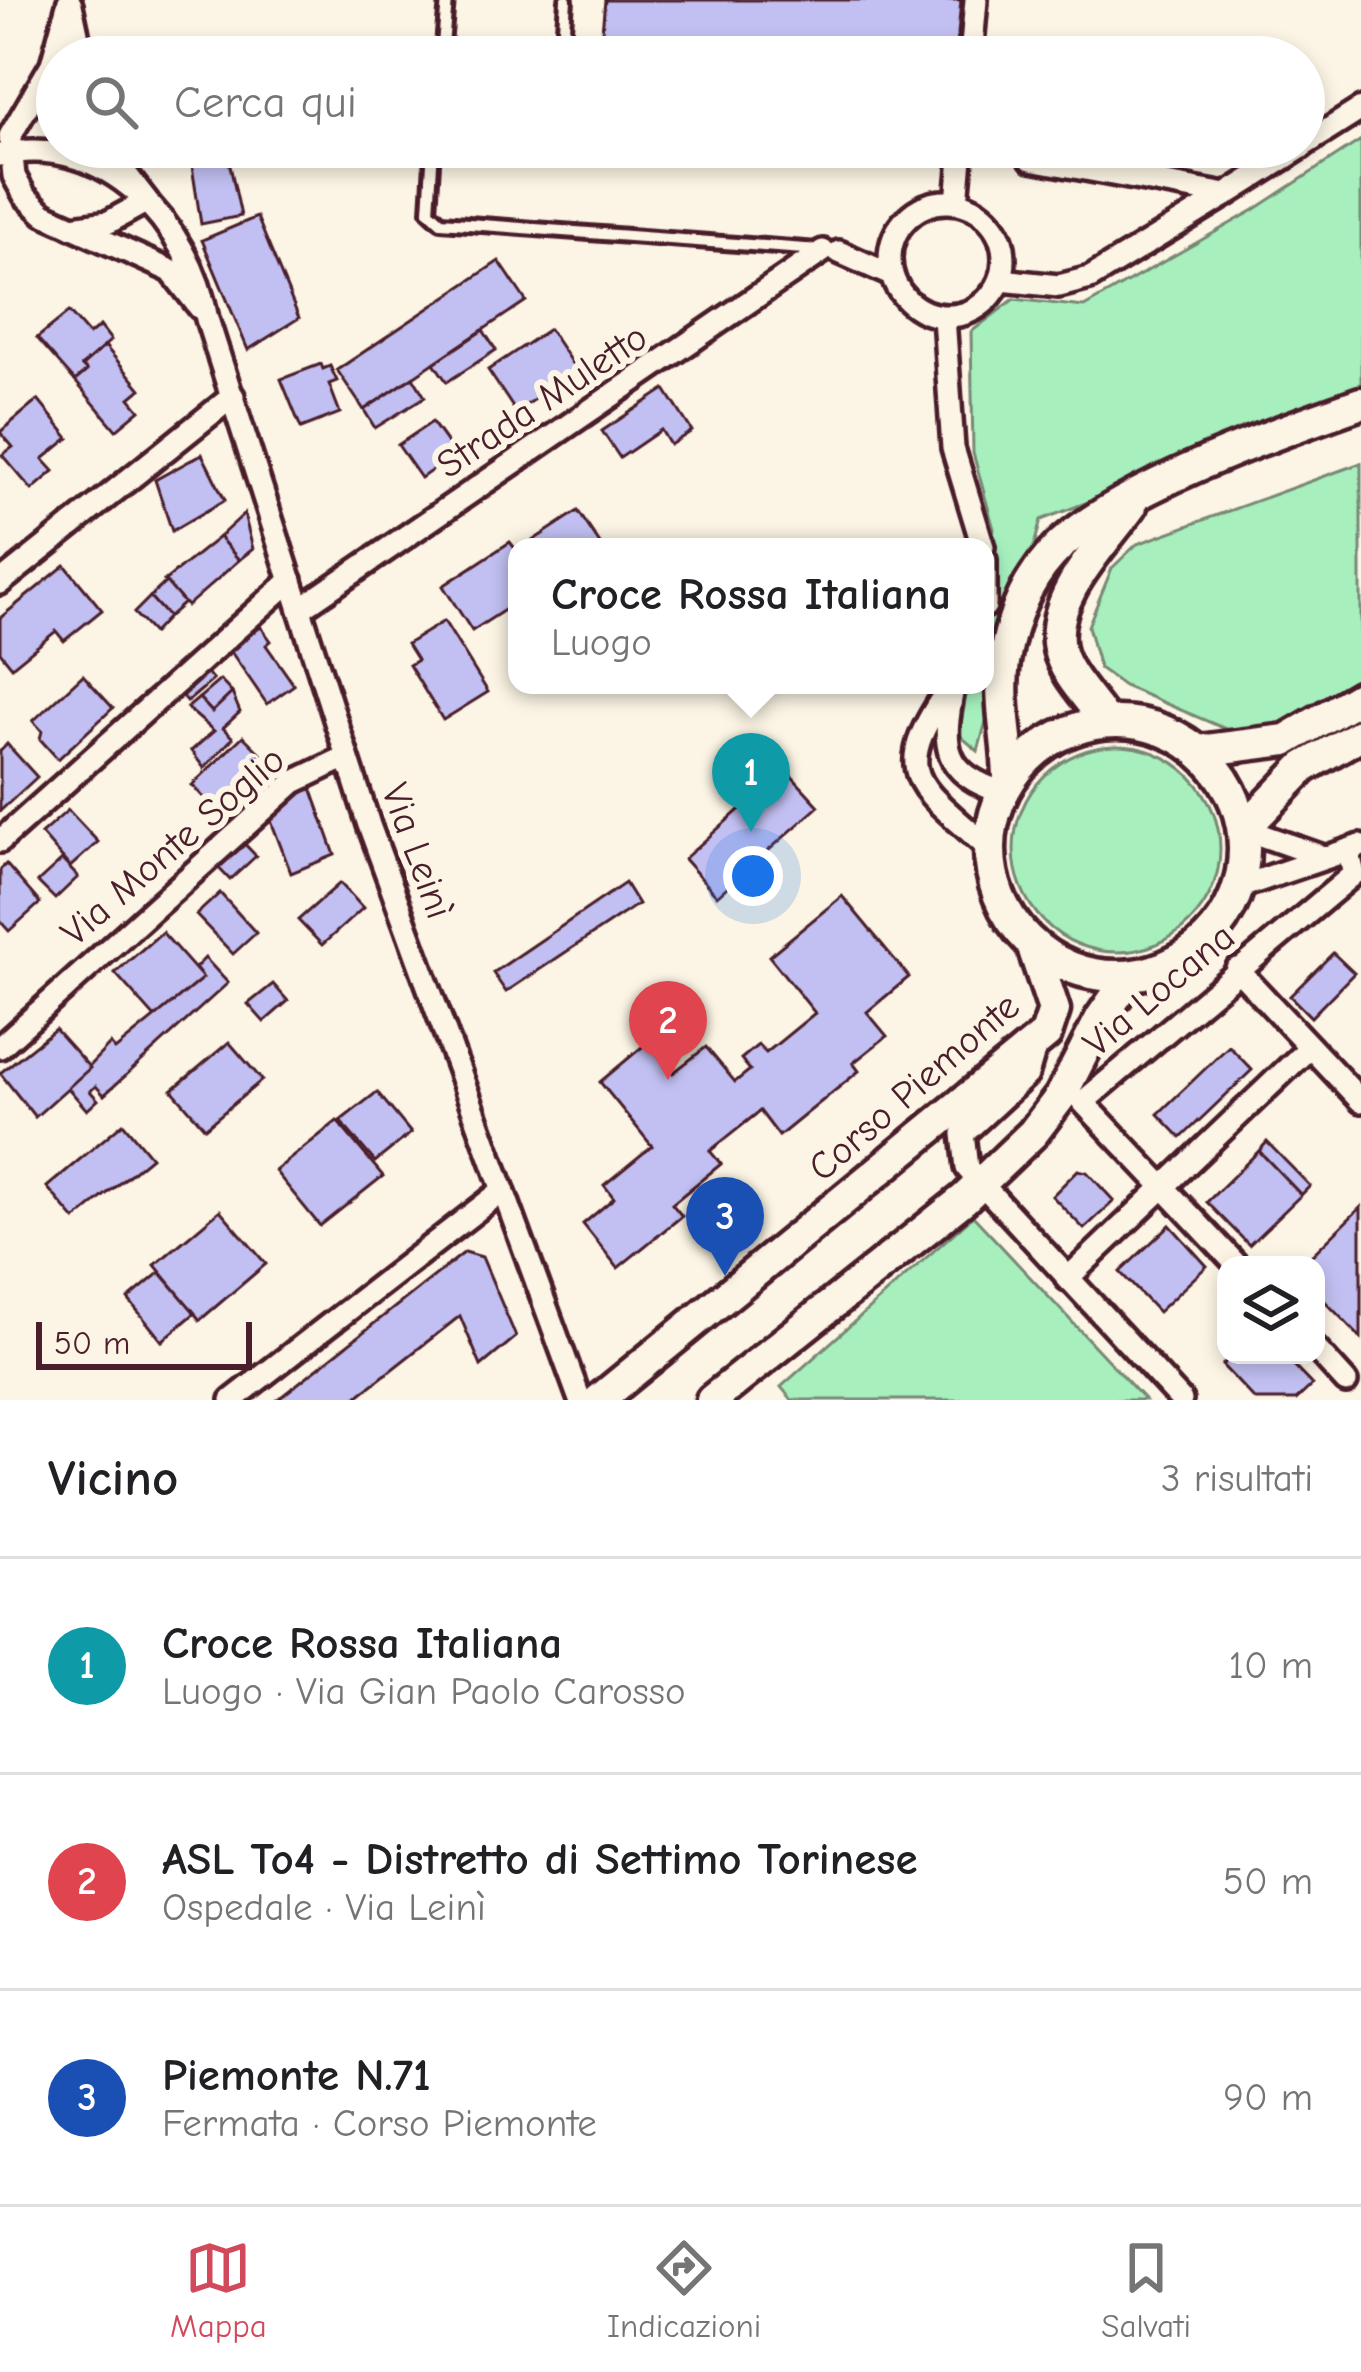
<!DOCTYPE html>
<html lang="it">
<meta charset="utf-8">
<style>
body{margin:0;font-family:"Comic Neue",sans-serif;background:#f6f6f6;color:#202124}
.controls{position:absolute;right:36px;bottom:36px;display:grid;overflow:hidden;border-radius:24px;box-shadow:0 6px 18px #0003}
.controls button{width:108px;height:108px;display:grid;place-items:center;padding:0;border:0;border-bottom:3px solid #e0e0e0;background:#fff;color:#202124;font:60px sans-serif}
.scale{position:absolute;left:36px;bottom:30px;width:216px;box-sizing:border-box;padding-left:12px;border:6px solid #4a1f2b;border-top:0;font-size:33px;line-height:42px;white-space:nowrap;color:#4a1f2b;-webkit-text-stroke:9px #fcf5e5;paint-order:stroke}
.you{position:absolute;left:753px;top:876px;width:42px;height:42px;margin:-30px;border:9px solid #fff;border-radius:50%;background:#1a73e8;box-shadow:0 0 0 18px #1a73e833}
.badge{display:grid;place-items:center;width:78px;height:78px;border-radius:50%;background:#d1495b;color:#fff;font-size:39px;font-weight:700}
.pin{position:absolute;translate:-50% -99px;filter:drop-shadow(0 3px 6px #0008)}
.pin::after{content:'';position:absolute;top:63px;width:42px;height:36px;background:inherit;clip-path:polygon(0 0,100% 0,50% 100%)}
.popup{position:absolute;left:508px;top:538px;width:486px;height:156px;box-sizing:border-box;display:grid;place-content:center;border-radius:24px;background:#fff;filter:drop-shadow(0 3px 9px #0005);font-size:39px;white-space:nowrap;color:#757577}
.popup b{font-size:45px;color:#202124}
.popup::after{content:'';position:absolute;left:50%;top:100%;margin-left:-24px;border:24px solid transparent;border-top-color:#fff}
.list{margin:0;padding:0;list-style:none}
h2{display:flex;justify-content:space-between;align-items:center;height:156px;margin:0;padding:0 48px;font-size:51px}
h2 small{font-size:39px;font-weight:400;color:#757577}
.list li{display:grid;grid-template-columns:78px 1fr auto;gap:36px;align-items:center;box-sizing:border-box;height:216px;padding:0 48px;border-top:3px solid #e0e0e0}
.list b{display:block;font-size:45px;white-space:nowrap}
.list p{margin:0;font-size:39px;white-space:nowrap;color:#757577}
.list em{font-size:39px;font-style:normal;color:#757577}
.icon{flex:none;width:66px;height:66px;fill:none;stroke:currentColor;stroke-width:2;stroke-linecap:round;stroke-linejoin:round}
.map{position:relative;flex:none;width:1361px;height:1400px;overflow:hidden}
.search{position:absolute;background:#fff;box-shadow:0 6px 18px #0003;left:36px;right:36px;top:36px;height:132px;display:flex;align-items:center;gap:30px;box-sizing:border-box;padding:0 42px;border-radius:66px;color:#757577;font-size:45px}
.sheet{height:804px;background:#fff}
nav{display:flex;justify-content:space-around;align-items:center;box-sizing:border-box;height:168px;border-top:3px solid #e0e0e0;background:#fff;font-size:33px;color:#757577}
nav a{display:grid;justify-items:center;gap:6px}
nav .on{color:#d1495b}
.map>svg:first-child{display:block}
</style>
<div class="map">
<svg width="1361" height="1400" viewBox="0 0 1361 1400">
<rect width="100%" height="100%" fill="#fcf5e5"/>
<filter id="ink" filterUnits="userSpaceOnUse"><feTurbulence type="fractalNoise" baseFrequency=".00833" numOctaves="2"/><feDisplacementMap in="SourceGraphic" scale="24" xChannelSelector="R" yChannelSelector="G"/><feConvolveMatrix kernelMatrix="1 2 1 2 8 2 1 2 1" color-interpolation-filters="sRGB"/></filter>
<g filter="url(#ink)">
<g fill="#a7f0be" stroke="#788874" stroke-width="3">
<polygon points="1361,140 1361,398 1041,520 978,751 959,735 968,685 985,685 985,582 994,529 973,453 971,332 1014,299 1084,307 1254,210"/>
<polygon points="1361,463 1361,676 1277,730 1235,733 1124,686 1099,668 1088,626 1112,568 1137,544"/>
<circle cx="1117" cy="849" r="103"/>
<polygon points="973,1216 1145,1400 792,1400 781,1387"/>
</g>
<g fill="#c2c0f2" stroke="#4a1f2b" stroke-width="3">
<polygon points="605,0 961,0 956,57 762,57 601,42"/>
<polygon points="189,147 226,147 241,216 201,224"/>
<polygon points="257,217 299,318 248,350 202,240"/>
<polygon points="499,261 526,301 364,410 337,370"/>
<polygon points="69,312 89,335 100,326 111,340 82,366 87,371 75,381 37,338"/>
<polygon points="549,329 577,371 516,412 488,370"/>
<polygon points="483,330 496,350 447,382 434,363"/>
<polygon points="105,346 141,389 130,398 140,410 116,430 75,381 87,371 82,366"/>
<polygon points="321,364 323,369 330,366 337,381 329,384 340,413 301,428 281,379"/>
<polygon points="413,377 425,397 375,428 364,410"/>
<polygon points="665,389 692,431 670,445 661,430 620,458 602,431"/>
<polygon points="38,400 69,438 43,459 54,471 32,490 2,455 13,447 0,432"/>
<polygon points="432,422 455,454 421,478 398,445"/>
<polygon points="202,454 225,500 172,531 155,480"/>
<polygon points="578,511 602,547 523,547"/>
<polygon points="244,514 253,549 239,560 219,537"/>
<polygon points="219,537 239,560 187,606 164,581"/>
<polygon points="510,542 517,551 517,602 472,631 443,586"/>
<polygon points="65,565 102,610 64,641 56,631 12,667 0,652 0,618"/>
<polygon points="166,582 184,603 168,617 150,597"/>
<polygon points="150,597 168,617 153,633 134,613"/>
<polygon points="444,621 488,692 443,720 409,665 417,660 407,644"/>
<polygon points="261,627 271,641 266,645 294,685 267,704 229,649"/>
<polygon points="204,669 213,680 187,702 179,692"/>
<polygon points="83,675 113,708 58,759 40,739 42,731 33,721"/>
<polygon points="220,680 232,693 212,712 199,698"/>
<polygon points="232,693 240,712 223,728 233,738 204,768 191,751 214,731 187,708 199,698 212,712"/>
<polygon points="243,736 274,767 222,817 192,785"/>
<polygon points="7,744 37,777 0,811 0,751"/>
<polygon points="785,769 819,806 717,896 684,859"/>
<polygon points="310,785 335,855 291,873 268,813 287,794"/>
<polygon points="68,810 98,842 70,867 41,834"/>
<polygon points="239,838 256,856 230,880 213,862"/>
<polygon points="62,860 78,877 55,899 38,882"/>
<polygon points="6,864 40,903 9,931 0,921 0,870"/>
<polygon points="340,883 363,908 322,945 298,920"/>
<polygon points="625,883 638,904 506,992 493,973"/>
<polygon points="220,893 256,933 233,954 196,915"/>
<polygon points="842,896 909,977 867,1012 887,1036 853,1063 859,1071 779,1136 760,1111 710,1151 721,1164 672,1204 682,1216 618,1268 583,1224 614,1198 604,1185 652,1146 600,1082 648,1042 673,1073 706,1047 735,1082 750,1070 741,1059 758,1045 766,1053 815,1013 769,956"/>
<polygon points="162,932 203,978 156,1019 115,973"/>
<polygon points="1333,953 1354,973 1311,1017 1290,996"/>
<polygon points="205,958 228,983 104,1095 96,1086 90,1091 98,1100 87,1110 68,1088 110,1044 115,1050 203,978 195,968"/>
<polygon points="273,984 288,1001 264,1022 248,1004"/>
<polygon points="55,1029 90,1068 35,1117 0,1073"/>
<polygon points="229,1042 262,1080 205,1128 172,1090"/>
<polygon points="1229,1046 1252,1070 1181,1138 1158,1114"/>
<polygon points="377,1092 411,1133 375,1162 340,1121"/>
<polygon points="337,1121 383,1176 320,1226 275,1171"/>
<polygon points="123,1123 151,1157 75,1220 47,1187"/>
<polygon points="1267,1142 1310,1186 1301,1195 1259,1151"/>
<polygon points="1259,1151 1301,1195 1249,1245 1207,1202"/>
<polygon points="1078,1170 1087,1172 1114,1201 1084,1229 1052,1196"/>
<polygon points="1361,1207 1361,1338 1316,1292 1316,1265 1302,1265"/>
<polygon points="220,1210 266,1264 200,1320 155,1265"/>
<polygon points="1170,1225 1207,1266 1158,1312 1120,1272"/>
<polygon points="465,1252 482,1257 516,1337 481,1366 460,1316 353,1400 277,1400"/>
<polygon points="160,1272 195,1313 162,1341 128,1299"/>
<polygon points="1283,1355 1312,1385 1296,1400 1255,1400 1222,1365 1233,1355"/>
</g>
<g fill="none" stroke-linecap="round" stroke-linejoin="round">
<g stroke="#4a1f2b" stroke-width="20">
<g id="lane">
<polyline points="442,57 447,0"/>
<polyline points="562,57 566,0"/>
<polyline points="433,147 429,211 441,222 818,250"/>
</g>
</g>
<g stroke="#4a1f2b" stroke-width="30">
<g id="street">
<polyline points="69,1 52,64 10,136 14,176 25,196 44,214 171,271 200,308"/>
<polyline points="71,5 82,57"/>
<polyline points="971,57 976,0"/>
<polyline points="1304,145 1361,109"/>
<path d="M0,155C106,130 190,225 207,319L369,825L580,1400"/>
<polyline points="1031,159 1226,195 1302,147"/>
<circle cx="947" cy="259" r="57"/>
<polyline points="957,202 962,147"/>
<polyline points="72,227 109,222 147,201 105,147"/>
<polyline points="839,252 891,275"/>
<polyline points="1001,280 1059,286 1090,278 1226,195"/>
<polyline points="944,317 953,448 983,547"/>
<polyline points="985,560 985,606"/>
<polyline points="0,583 233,396"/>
<polyline points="300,609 823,251"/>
<path d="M951,685C886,778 918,783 989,849"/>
<path d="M953,688C942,746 941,773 1004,793"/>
<polyline points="1244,829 1323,857"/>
<polyline points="0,841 291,580"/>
<polyline points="1240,887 1360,846"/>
<polyline points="1237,969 1361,1101"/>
<polyline points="1036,1044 1027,1075 963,1134 967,1168 1181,1400"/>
<polyline points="0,1047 294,782 346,757"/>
<polyline points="1237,1265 1083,1102 1354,874 1348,851"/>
<polyline points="1067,1279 1310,1047"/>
<polyline points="1316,1349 1346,1382"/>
<polyline points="232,1400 503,1190"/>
</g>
</g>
<g stroke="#4a1f2b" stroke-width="39">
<g id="secondary">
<path d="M1105,721C1091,700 1064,674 1059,649C1048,597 1104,544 1131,506"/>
<circle cx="1117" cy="849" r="127"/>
<polyline points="1199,751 1286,740 1361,696"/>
<path d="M1009,781C1009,743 998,700 1004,662C1010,623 1024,585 1051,555C1105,493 1281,431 1361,403"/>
<polyline points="1244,829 1304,767 1361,734"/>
<polyline points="599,1400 1046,1034 1054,1010 1032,944"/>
<polyline points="712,1400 964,1199 1033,1133 1061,1096 1101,1018 1130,976"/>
</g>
</g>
<use href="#lane" stroke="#fcf5e5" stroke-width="10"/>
<use href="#street" stroke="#fcf5e5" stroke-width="21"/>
<use href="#secondary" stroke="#fcf5e5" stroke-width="30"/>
</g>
</g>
<g text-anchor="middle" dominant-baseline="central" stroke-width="12" stroke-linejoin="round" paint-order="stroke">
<g font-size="39" fill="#4a1f2b" stroke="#fcf5e5">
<text transform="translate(542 401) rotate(-34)">Strada Muletto</text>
<text transform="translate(173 846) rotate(-41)">Via Monte Soglio</text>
<text transform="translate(417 851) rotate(70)">Via Leinì</text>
<text transform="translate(1159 990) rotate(-40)">Via Locana</text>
<text transform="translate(914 1087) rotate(-41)">Corso Piemonte</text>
</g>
</g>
</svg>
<div class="controls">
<button><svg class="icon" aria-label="layers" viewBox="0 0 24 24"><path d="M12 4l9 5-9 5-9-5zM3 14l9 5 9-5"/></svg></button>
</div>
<div class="scale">50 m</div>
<div class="you"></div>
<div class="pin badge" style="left:751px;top:832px;background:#0f9aa8">1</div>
<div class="popup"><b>Croce Rossa Italiana</b>Luogo</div>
<div class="pin badge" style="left:668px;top:1080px;background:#e0444e">2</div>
<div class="pin badge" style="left:725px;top:1276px;background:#1a4fb4">3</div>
<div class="search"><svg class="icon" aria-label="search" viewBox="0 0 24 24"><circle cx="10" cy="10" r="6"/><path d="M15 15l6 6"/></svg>Cerca qui</div>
</div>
<section class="sheet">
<h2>Vicino<small>3 risultati</small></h2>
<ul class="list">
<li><span class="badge" style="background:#0f9aa8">1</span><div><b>Croce Rossa Italiana</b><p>Luogo · Via Gian Paolo Carosso</p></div><em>10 m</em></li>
<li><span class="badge" style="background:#e0444e">2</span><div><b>ASL To4 - Distretto di Settimo Torinese</b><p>Ospedale · Via Leinì</p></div><em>50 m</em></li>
<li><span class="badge" style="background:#1a4fb4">3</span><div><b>Piemonte N.71</b><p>Fermata · Corso Piemonte</p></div><em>90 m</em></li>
</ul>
</section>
<nav>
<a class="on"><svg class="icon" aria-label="map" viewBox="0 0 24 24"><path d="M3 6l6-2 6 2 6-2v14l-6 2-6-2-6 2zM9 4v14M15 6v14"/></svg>Mappa</a>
<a><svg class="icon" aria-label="directions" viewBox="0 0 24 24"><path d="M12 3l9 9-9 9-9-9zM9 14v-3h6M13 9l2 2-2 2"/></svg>Indicazioni</a>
<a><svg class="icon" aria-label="saved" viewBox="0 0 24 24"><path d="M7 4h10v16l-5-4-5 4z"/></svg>Salvati</a>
</nav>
